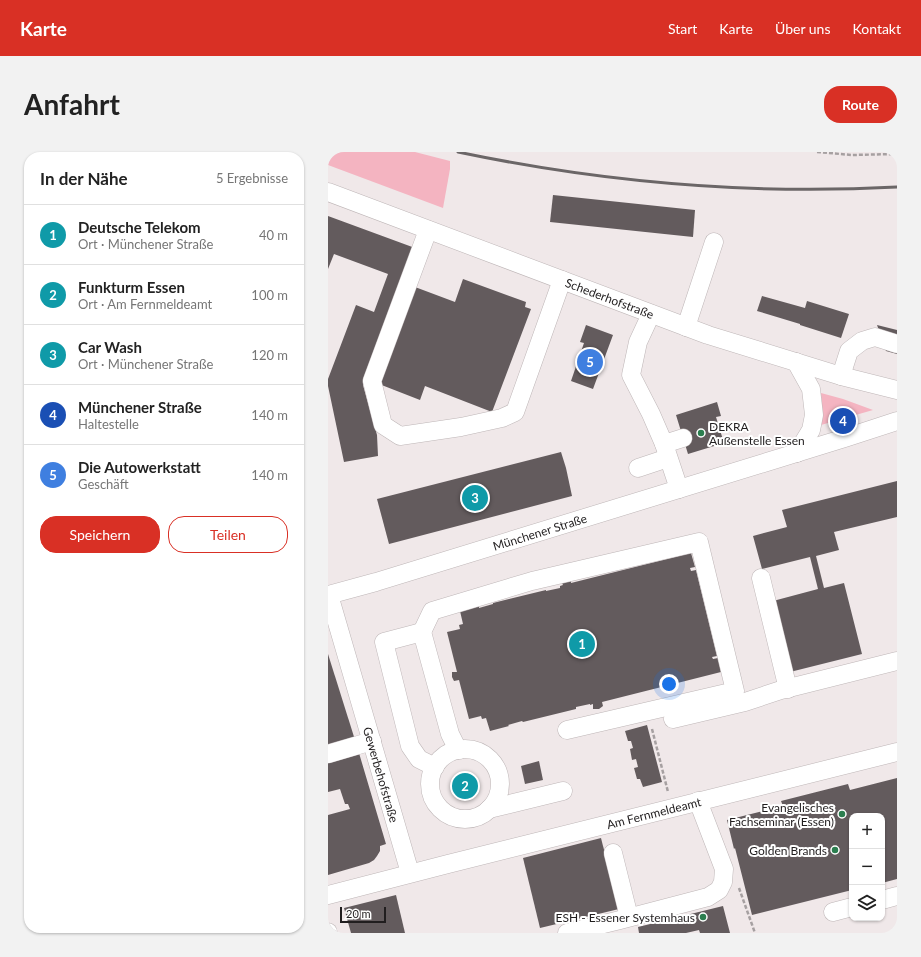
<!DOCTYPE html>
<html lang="de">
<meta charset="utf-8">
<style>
body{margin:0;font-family:Lato,sans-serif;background:#f2f2f2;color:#222}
.controls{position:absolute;right:12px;bottom:12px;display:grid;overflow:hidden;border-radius:8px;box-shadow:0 1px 3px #0004}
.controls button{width:36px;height:36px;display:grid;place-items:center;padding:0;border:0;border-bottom:1px solid #e0e0e0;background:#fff;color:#222;font:20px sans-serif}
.scale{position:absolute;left:12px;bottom:10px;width:46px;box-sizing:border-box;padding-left:4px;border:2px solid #211e1f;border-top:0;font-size:11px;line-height:14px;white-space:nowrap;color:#211e1f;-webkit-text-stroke:3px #fff;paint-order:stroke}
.you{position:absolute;left:341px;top:532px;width:14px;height:14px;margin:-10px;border:3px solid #fff;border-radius:50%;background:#1a73e8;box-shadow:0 0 0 6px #1a73e833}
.badge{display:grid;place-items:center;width:26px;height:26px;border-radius:50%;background:#d93025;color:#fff;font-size:13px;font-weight:700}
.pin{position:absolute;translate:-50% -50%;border:2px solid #fff;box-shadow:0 1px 4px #0006}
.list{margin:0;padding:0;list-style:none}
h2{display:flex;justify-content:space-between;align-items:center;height:52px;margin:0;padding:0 16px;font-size:17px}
h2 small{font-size:13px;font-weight:400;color:#767676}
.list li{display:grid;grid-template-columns:26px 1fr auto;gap:12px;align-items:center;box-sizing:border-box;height:60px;padding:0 16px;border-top:1px solid #e0e0e0}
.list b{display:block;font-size:15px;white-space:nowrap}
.list p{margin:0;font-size:13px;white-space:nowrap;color:#767676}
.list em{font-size:13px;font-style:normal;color:#767676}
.actions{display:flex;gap:8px;padding:12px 16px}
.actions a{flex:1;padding:9px 0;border:1px solid #d93025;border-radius:16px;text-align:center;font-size:14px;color:#d93025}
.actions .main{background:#d93025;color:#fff}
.icon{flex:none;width:22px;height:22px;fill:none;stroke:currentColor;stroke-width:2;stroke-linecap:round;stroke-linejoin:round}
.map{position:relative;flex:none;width:569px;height:781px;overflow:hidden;border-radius:16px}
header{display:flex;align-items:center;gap:24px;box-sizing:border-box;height:56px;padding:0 20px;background:#d93025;color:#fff}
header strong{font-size:19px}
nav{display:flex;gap:22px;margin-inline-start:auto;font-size:14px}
.intro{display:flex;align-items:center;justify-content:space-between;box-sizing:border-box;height:96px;padding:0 24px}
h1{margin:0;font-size:28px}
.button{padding:10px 18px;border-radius:16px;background:#d93025;color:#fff;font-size:14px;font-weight:700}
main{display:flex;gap:24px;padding:0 24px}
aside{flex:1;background:#fff;border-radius:16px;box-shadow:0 1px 3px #0004}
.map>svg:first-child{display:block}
</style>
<header>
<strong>Karte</strong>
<nav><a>Start</a><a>Karte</a><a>Über uns</a><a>Kontakt</a></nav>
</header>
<div class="intro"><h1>Anfahrt</h1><a class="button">Route</a></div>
<main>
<aside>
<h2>In der Nähe<small>5 Ergebnisse</small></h2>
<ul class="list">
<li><span class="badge" style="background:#0f9aa8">1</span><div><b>Deutsche Telekom</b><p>Ort · Münchener Straße</p></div><em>40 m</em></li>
<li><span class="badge" style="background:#0f9aa8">2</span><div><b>Funkturm Essen</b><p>Ort · Am Fernmeldeamt</p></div><em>100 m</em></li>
<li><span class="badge" style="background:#0f9aa8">3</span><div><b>Car Wash</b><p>Ort · Münchener Straße</p></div><em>120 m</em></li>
<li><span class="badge" style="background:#1a4fb4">4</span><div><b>Münchener Straße</b><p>Haltestelle</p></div><em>140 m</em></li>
<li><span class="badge" style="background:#3f7fe0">5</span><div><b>Die Autowerkstatt</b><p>Geschäft</p></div><em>140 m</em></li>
</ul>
<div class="actions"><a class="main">Speichern</a><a>Teilen</a></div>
</aside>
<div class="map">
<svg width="569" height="781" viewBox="0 0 569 781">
<rect width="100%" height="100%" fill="#f0e8e9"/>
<g fill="#f4b4c1">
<polygon points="0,0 87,0 122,9 122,17 115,56 0,13"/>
<polygon points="493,241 515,247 545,258 493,273 494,257"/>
</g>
<g fill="#635b5d">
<polygon points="225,43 367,58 365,85 222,70"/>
<polygon points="0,64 87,96 35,233 49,283 50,304 16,310 0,234 0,227 28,153 46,160 60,122 6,102 0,117"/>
<polygon points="135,127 198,150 197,155 203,157 164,260 97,234 92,248 51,232 87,135 127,150"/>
<polygon points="434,144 477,156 479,149 521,162 513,186 472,173 472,172 429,159"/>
<polygon points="258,173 285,183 265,237 243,229 256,191 252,190"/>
<polygon points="549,173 569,178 569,202 558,199"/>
<polygon points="389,250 393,264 388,265 396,291 360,302 348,263"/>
<polygon points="233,300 238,316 244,344 61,392 49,347"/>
<polygon points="569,329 569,365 506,380 511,398 488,404 496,436 516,431 534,502 462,520 445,449 490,437 482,405 434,417 425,384 459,375 454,358"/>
<polygon points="363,401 367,415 362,416 363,419 368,418 389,504 384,505 385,507 390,506 393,520 274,550 275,554 271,557 265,557 265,552 262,553 262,552 248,555 248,557 195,570 194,569 180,573 181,574 162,579 158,566 154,567 153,564 141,567 131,528 126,529 124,525 124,520 129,520 119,480 132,477 131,473 135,472 132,459 151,454 151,456 165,452 165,451 218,438 218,439 232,436 232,434 235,433 234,431 243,429 243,431"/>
<polygon points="0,502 27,588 0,596"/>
<polygon points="319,573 334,630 315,635 312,627 309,627 306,616 310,615 308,607 304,608 302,597 305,596 303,589 300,589 297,579"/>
<polygon points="31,601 58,692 52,694 52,699 49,704 46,708 41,711 0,723 0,663 22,657 20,652 17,652 12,637 0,640 0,610"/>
<polygon points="211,609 215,628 197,632 193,614"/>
<circle cx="137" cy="634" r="10"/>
<polygon points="569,626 569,727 554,731 554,664 524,664 524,738 424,763 407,696 406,697 399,668 455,654 453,649 520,632 522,638"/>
<polygon points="273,686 291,757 212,776 195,706"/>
<polygon points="68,743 77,781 23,781 16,756"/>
<polygon points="395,754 402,781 372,781 371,778 358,781 311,781 310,775"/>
</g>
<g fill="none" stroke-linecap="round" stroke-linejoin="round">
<g stroke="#beb6b7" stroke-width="19">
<g id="minor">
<path id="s1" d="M0,40L380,183L513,224L569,238"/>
<polyline points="100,78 44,229 55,273 72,284 133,275 174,266 187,260 234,128"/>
<polyline points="323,162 310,190 303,223 323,262 336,292 351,337"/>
<polyline points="358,175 386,90"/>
<polyline points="468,210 483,237 486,263 483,278 469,301"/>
<polyline points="513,224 521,199 534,189 547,185 569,192"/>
<polyline points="336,292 355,286"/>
<polyline points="310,316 340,306"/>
<polyline points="433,426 460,537"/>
<path id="s2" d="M0,443L48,430L517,286L569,269"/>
<path id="s3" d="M1,443L82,721"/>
<polyline points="94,480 104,459 204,429 371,390 407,539 239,578"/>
<polyline points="345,567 417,550 453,538 569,509"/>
<circle cx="137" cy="632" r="35"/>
<polyline points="0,602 44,589"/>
<polyline points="107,615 91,607 82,594 56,490 94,480 122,582 127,592 131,598"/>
<polyline points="161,657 235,639"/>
<polyline points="285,701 299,757"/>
<path id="s4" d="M0,743L120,712L569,600"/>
<polyline points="554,748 569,744"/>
<polyline points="505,760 524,755"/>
<polyline points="0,780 0,781"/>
<polyline points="239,781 292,768 380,745 391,738 395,730 396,717 370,649"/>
</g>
</g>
<g stroke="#a6a0a1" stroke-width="2.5" stroke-dasharray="4 2" stroke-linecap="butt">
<polyline points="489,0 524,3 569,2"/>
<polyline points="324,577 340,640"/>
<polyline points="411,736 427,781"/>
</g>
<use href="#minor" stroke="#fff" stroke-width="18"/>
<path stroke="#6b6667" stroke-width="3" d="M130,0C273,30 422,43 569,35"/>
</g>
<g fill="#2b7e4f" stroke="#fff" stroke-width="1.5">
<circle cx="373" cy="281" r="4"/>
<circle cx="514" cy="662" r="4"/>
<circle cx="507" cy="698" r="4"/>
<circle cx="375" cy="765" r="4"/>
</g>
<g text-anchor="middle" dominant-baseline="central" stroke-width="4" stroke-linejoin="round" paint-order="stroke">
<g font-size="12" fill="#211e1f" stroke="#fff">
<text stroke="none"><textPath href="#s1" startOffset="301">Schederhofstraße</textPath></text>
<text stroke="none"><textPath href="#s2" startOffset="221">Münchener Straße</textPath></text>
<text stroke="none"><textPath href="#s3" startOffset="187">Gewerbehofstraße</textPath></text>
<text stroke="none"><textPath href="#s4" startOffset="336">Am Fernmeldeamt</textPath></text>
</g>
<g font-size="12" fill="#211e1f" stroke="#fff" text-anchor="end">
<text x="381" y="274" text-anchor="start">DEKRA<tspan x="381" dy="14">Außenstelle Essen</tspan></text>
<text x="506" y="655">Evangelisches<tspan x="506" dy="14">Fachseminar (Essen)</tspan></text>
<text x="499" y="698">Golden Brands</text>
<text x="367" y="765">ESH - Essener Systemhaus</text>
</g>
</g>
</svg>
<div class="controls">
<button>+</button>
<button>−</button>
<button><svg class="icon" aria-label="layers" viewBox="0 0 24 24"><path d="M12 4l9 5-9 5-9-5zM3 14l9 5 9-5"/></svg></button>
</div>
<div class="scale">20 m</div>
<div class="you"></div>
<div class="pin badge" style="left:254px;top:492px;background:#0f9aa8">1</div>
<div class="pin badge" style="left:137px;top:634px;background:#0f9aa8">2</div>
<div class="pin badge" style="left:147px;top:346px;background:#0f9aa8">3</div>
<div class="pin badge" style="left:515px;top:269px;background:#1a4fb4">4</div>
<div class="pin badge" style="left:262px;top:210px;background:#3f7fe0">5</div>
</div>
</main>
